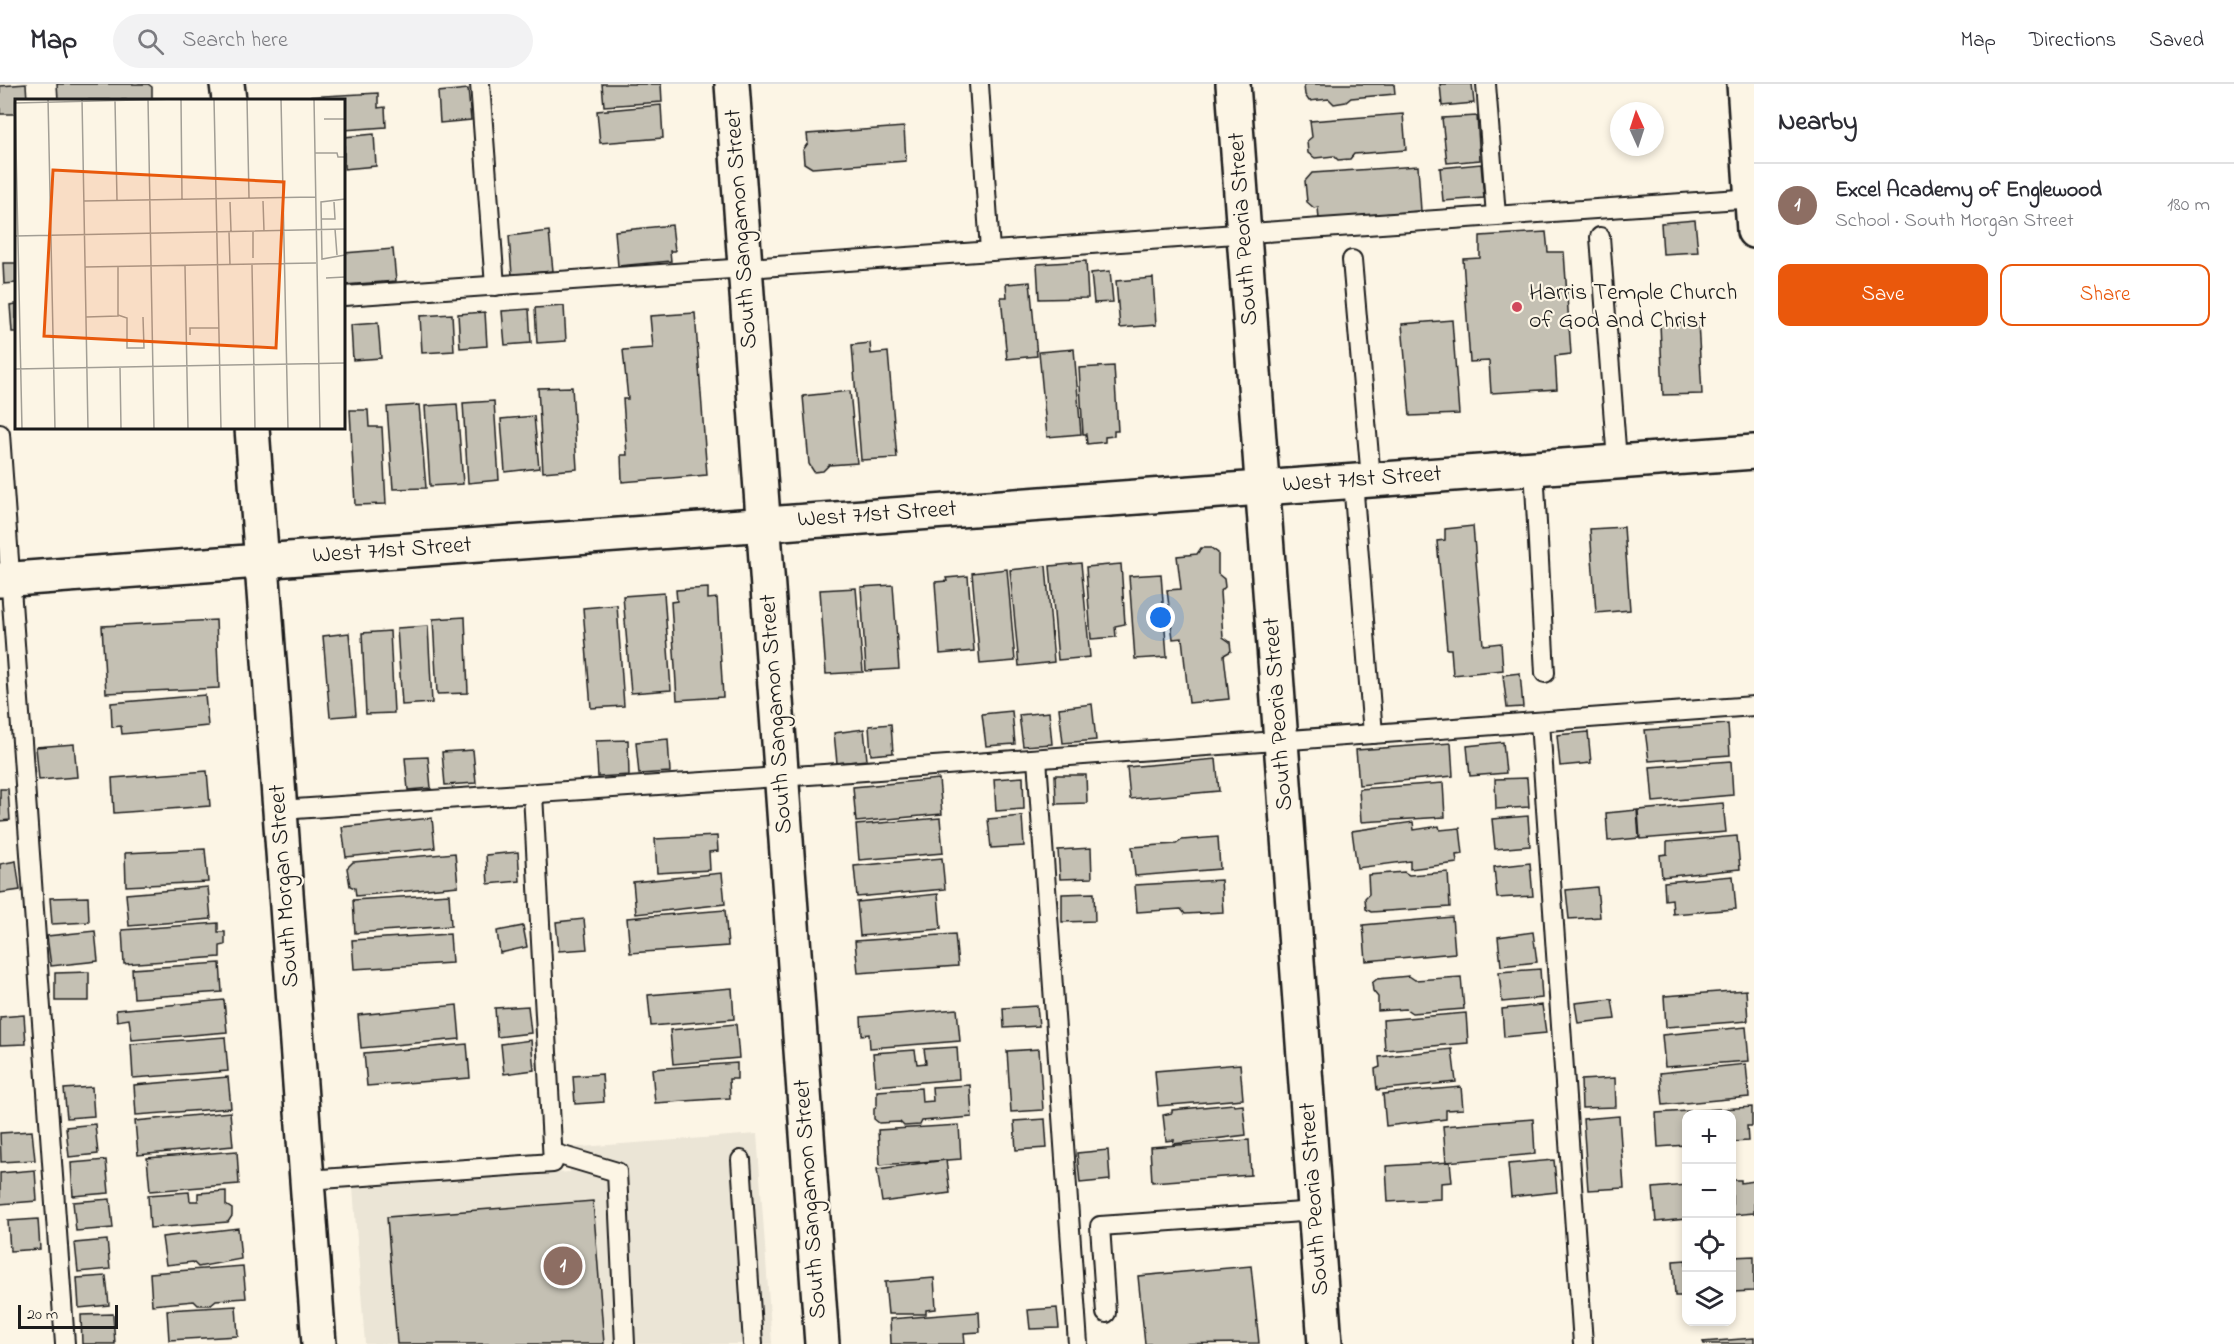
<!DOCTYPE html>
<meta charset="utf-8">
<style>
body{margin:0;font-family:"Indie Flower",sans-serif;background:#f2f2f3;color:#2b2b33}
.controls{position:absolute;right:18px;bottom:18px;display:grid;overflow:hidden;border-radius:12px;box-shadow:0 3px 9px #0003}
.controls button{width:54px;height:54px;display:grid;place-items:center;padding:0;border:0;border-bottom:2px solid #e1e1e2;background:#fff;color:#2b2b33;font:30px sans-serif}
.compass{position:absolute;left:1610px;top:18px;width:54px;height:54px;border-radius:50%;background:#fff;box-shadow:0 3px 9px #0003;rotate:357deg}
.scale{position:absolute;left:18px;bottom:15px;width:100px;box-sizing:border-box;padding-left:6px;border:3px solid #1c1c1c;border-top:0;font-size:16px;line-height:21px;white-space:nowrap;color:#1c1c1c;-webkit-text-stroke:4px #fcf5e5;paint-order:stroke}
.you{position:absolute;left:1161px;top:534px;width:21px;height:21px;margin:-15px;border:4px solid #fff;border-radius:50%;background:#1a73e8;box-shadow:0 0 0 9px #1a73e833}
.badge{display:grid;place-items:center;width:39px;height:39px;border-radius:50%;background:#ea580c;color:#fff;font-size:20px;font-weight:700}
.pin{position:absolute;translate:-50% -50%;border:3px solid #fff;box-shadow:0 2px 6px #0006}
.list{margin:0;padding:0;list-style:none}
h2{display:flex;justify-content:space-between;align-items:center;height:78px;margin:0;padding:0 24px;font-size:26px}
h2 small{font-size:20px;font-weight:400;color:#7c7c81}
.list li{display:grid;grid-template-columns:39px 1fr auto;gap:18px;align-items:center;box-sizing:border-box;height:84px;padding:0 24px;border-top:2px solid #e1e1e2}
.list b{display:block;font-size:22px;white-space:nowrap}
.list p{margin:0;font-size:20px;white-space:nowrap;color:#7c7c81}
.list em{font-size:20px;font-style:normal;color:#7c7c81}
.actions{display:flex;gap:12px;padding:18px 24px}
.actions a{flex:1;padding:14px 0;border:2px solid #ea580c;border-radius:12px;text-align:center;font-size:21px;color:#ea580c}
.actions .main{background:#ea580c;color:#fff}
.icon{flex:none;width:33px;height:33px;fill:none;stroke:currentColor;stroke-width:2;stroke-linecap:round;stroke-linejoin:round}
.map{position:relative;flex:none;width:1754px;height:1260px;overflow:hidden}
header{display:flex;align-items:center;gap:36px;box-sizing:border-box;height:84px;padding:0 30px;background:#fff;border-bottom:2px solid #e1e1e2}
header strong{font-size:28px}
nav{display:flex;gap:33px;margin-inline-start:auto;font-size:21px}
.search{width:420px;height:54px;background:#f2f2f3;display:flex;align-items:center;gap:15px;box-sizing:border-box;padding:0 21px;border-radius:33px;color:#7c7c81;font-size:22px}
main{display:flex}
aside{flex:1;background:#fff}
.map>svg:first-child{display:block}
</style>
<header>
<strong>Map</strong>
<div class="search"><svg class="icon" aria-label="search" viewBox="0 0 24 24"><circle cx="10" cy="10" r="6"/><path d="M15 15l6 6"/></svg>Search here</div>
<nav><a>Map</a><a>Directions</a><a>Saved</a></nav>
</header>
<main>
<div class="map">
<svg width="1754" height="1260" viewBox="0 0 1754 1260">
<rect width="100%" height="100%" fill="#fcf5e5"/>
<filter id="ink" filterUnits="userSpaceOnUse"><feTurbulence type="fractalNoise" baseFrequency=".0167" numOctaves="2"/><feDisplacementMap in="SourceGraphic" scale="12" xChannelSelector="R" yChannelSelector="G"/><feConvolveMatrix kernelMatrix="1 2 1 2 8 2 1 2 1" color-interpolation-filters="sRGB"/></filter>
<g filter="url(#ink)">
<polygon fill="#ebe5d6" points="757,1050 772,1260 365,1260 353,1104 570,1088 568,1064"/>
<g fill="#c4c0b3" stroke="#1c1c1c" stroke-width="1.5">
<polygon points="26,0 27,16 16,16 16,30 0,30 0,2"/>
<polygon points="57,0 148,0 152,3 152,14 150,16 58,16"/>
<polygon points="602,0 661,0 662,18 604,22"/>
<polygon points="1306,0 1394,0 1395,10 1351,14 1346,18 1334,20 1329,15 1309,17 1305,11 1304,2"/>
<polygon points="1440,0 1472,0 1474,19 1442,22"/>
<polygon points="468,5 471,36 440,39 438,8"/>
<polygon points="378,9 378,24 385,23 386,43 344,46 344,16 288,16 288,14"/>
<polygon points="661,21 663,54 600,59 597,27"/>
<polygon points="1403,30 1406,66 1354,70 1350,75 1338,76 1334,72 1315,74 1308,69 1307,57 1312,53 1310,37"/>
<polygon points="1477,32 1480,76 1447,79 1442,34"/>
<polygon points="904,43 906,77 812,84 804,79 803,66 808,59 807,50"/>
<polygon points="374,50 376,82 344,85 344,53"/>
<polygon points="1481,80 1484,114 1443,117 1440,84"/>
<polygon points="1418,82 1421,127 1319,135 1318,123 1314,124 1307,118 1305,97 1312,89"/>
<polygon points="1695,136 1698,168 1663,170 1661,139"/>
<polygon points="672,141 675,167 670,167 671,177 618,182 615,147"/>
<polygon points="549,147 553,187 512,191 509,152"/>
<polygon points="1546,148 1548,168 1564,168 1571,270 1555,272 1557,305 1491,309 1489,277 1470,278 1463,175 1480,174 1480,152"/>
<polygon points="393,165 396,197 344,201 344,169"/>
<polygon points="1086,177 1088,214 1039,215 1037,180"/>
<polygon points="3,179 16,179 16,199 4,200"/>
<polygon points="1110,187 1113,218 1094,219 1091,189"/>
<polygon points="1153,194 1156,241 1120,244 1116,197"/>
<polygon points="1030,198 1037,272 1007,275 1001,213 1007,213 1006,200"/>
<polygon points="16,220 16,248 12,248 10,221"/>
<polygon points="564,222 566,257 537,259 535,224"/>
<polygon points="529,225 531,259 505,261 502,227"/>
<polygon points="485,228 487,262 460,264 458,230"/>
<polygon points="695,229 707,391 622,398 621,371 627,371 623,315 628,315 623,266 653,264 650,232"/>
<polygon points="452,230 454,267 422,269 420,232"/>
<polygon points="1452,236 1459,330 1410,332 1402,240"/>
<polygon points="1698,238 1702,310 1663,311 1660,239"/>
<polygon points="378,239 381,274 353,276 351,241"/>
<polygon points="870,259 871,270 888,268 897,374 861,376 852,261"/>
<polygon points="1074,265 1081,350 1047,353 1039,268"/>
<polygon points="1114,282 1118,347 1114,347 1114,352 1105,353 1105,358 1087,360 1086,350 1083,350 1079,284"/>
<polygon points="572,303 577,385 543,388 538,304"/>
<polygon points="850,307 857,379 829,381 823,387 814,388 809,380 803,312"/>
<polygon points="494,317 499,396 468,399 463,319"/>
<polygon points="457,320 463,400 430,402 425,322"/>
<polygon points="419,321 426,404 393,405 387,323"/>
<polygon points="350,326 368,326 369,343 382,343 386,420 355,421"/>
<polygon points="534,332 539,384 505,388 501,335"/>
<polygon points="1473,442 1483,561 1501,559 1503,586 1453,591 1451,565 1447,565 1437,457 1445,456 1445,445"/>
<polygon points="1624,443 1630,526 1596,529 1590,445"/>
<polygon points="1201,464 1211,464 1218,469 1218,490 1224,495 1225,503 1220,508 1223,553 1230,558 1231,567 1224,571 1229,615 1189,619 1182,554 1173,555 1167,506 1181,505 1177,472 1197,470"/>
<polygon points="1081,479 1090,573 1058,576 1050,482"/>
<polygon points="1121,480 1125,540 1115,542 1116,553 1091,555 1086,483"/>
<polygon points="1046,482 1054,578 1019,582 1010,486"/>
<polygon points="1007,485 1015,577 980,580 972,489"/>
<polygon points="1161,490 1167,573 1135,575 1129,492"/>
<polygon points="968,492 974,567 940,570 935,498 947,497 946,494"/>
<polygon points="893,501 899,585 866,587 861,503"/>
<polygon points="708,504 708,515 717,514 723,613 677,616 671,518 677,517 676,506"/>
<polygon points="856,504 863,588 826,590 820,506"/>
<polygon points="664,509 671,606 631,609 623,512"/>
<polygon points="617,521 624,622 591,624 583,524"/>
<polygon points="465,533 468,609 437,610 433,535"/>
<polygon points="216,536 219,604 106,609 102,542"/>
<polygon points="428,542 432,619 402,621 397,544"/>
<polygon points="390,547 394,629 366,630 362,549"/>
<polygon points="349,549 356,631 330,633 323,552"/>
<polygon points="1520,589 1523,623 1507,624 1503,591"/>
<polygon points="205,611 208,642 122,650 121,642 112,643 111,619"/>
<polygon points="1092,620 1096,656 1063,659 1059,624"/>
<polygon points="1012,627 1015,660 986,662 982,630"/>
<polygon points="1049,628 1052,660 1023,662 1019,631"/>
<polygon points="891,640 893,669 871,671 869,642"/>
<polygon points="1728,640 1730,671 1649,677 1645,646"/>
<polygon points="864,645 867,676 837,679 834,649"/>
<polygon points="1588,648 1591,679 1560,682 1557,651"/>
<polygon points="668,655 670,688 639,690 636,658"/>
<polygon points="628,656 629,691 598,693 596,657"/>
<polygon points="1503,658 1506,689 1470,692 1467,662"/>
<polygon points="1451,659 1453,692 1359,701 1356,666"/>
<polygon points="74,660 77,693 39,696 36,663"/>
<polygon points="473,666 476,699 445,701 442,668"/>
<polygon points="428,673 431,704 408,706 405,674"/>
<polygon points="1216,675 1219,707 1130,715 1127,683"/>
<polygon points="1731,677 1733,711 1653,718 1650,683"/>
<polygon points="207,687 210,722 114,729 112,694"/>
<polygon points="1055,691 1086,691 1087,719 1056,720"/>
<polygon points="1023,693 1024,725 996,727 994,695"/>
<polygon points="1527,694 1529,723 1496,725 1495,695"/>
<polygon points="939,695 942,730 856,738 853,703"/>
<polygon points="1443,699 1445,733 1361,738 1359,705"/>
<polygon points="0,705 8,705 10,736 0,737"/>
<polygon points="1723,719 1726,748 1640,755 1638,726"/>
<polygon points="1637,726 1639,754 1608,757 1606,729"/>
<polygon points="1022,732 1024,762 991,764 988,735"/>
<polygon points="1528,732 1530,762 1495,765 1492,735"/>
<polygon points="432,734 435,764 346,773 342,743"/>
<polygon points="940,734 943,769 859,776 856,741"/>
<polygon points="1413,738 1414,746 1439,742 1440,746 1460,744 1463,770 1456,771 1457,779 1410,785 1410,777 1357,784 1352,747"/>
<polygon points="717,752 718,767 709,768 710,786 657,789 655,755"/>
<polygon points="1737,752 1740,785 1662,793 1660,771 1667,770 1667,758"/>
<polygon points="1218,753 1220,785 1135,792 1132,763 1176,760 1182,756"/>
<polygon points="1091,764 1092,794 1060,795 1058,766"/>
<polygon points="205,765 208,798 126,802 125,769"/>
<polygon points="518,768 520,797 488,800 486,771"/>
<polygon points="455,769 458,802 356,812 355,804 350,802 347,784 353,778"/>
<polygon points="942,774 945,805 857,813 854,782"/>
<polygon points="16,777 20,806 0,809 0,780"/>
<polygon points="1530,779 1533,812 1497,814 1494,783"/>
<polygon points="1404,788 1409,791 1448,788 1450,823 1371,828 1366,825 1365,814 1369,810 1368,791"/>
<polygon points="722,789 725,820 636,830 633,798"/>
<polygon points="1733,792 1736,825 1673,830 1672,815 1665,816 1664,798"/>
<polygon points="1221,796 1223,828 1185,830 1181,825 1137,828 1135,801"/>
<polygon points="208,803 211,835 129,842 126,810"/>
<polygon points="1597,803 1600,833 1569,835 1566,806"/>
<polygon points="1094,809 1095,837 1062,838 1062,810"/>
<polygon points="449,810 451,842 355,849 353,816"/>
<polygon points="938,810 941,845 860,852 857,818"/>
<polygon points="88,813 89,838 52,840 50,814"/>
<polygon points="725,826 728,862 630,869 627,834"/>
<polygon points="1452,833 1455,869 1366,877 1363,841"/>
<polygon points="584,835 587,865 559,867 556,838"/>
<polygon points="218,839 218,848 225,848 225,861 220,862 220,873 124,880 122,846"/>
<polygon points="523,842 527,863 500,869 497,847"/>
<polygon points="95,847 98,877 51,882 47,852"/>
<polygon points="1533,848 1537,878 1501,882 1498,853"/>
<polygon points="450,850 452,879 354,885 352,856"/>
<polygon points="955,850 958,882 858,889 855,857"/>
<polygon points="220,879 222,908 134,914 132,885"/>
<polygon points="1540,885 1542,914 1502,918 1499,888"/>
<polygon points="89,888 89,917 55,917 55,889"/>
<polygon points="1409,892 1415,896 1461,893 1464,925 1412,929 1406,925 1378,927 1378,913 1373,907 1372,899 1377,895"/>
<polygon points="732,904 734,935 651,942 648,911"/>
<polygon points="1746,906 1748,937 1666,943 1664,912"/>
<polygon points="1612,915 1615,935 1578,939 1575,919"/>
<polygon points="224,916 227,948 132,956 129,935 117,937 116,926"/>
<polygon points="457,921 460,955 361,964 358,931"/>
<polygon points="1542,921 1546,949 1504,953 1502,925"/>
<polygon points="528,922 531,949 497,953 495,924"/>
<polygon points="1037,922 1039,942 1004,944 1003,924"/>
<polygon points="957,925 960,957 870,964 869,950 862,951 861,933"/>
<polygon points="1466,929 1468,959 1385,966 1383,936"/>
<polygon points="24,931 26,960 0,961 0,933"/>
<polygon points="736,940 739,974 673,980 670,946"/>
<polygon points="1746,943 1749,977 1665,983 1662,951"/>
<polygon points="225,953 228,987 133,994 131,960"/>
<polygon points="531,956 534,986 504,990 501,960"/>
<polygon points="467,960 470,994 367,1002 364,969"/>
<polygon points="957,963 959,995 876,1002 873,969 915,966 917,980 926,979 924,965"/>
<polygon points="1039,965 1043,1026 1011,1028 1007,967"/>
<polygon points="1452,965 1456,998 1377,1006 1375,985 1380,983 1379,973"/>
<polygon points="737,979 737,995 729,995 730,1014 655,1019 652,985"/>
<polygon points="1240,980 1243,1015 1158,1022 1155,987"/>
<polygon points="1746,980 1749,1013 1663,1021 1660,989"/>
<polygon points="602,990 604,1018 575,1020 573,992"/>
<polygon points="228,993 231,1024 136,1031 134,1001"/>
<polygon points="1615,994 1616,1023 1582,1024 1581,996"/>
<polygon points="970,1001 972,1033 922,1037 920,1041 904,1042 900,1038 879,1039 874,1035 874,1025 877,1021 877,1007 921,1004 922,1018 933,1017 932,1003"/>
<polygon points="92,1003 94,1032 67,1034 64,1005"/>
<polygon points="1461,1003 1463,1025 1446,1026 1446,1035 1386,1042 1383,1010"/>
<polygon points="1233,1020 1234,1022 1243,1021 1246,1051 1173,1060 1174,1056 1166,1057 1163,1031 1172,1029 1172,1026"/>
<polygon points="1752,1023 1752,1042 1747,1042 1748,1057 1732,1058 1732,1030 1686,1030 1686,1061 1658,1063 1656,1029"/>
<polygon points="230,1028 233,1062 138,1071 135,1037"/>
<polygon points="1619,1032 1624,1104 1588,1106 1583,1035"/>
<polygon points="1045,1035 1047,1064 1016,1066 1014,1037"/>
<polygon points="1533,1035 1535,1070 1446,1078 1443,1042"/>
<polygon points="95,1040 98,1070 69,1073 66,1043"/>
<polygon points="959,1041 961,1075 880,1081 878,1046"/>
<polygon points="32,1047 35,1076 1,1078 0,1049"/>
<polygon points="1249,1056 1251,1091 1152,1098 1150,1063"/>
<polygon points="1108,1066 1110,1096 1080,1099 1077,1069"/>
<polygon points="237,1067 239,1100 150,1107 147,1074"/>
<polygon points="106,1076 109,1109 73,1112 71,1079"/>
<polygon points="946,1076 950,1109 882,1118 877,1085"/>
<polygon points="1554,1076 1557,1108 1511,1113 1508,1080"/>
<polygon points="1450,1078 1452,1098 1441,1099 1441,1115 1388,1118 1386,1082"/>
<polygon points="35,1086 37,1117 0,1120 0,1089"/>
<polygon points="1732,1096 1741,1096 1741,1099 1754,1097 1754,1129 1732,1131"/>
<polygon points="1686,1101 1686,1135 1656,1138 1653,1104"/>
<polygon points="226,1107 226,1121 232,1125 232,1132 228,1138 150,1144 148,1111 189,1108 190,1117 198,1117 198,1109"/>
<polygon points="110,1115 113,1144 76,1147 73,1118"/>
<polygon points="593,1117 604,1260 397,1260 387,1133"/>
<polygon points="38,1135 40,1165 10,1167 8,1137"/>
<polygon points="238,1144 241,1175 198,1183 193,1178 166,1181 162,1153"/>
<polygon points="107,1156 110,1185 78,1188 75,1159"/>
<polygon points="1754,1172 1754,1207 1732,1208 1732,1173"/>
<polygon points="1686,1176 1686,1212 1675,1212 1673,1177"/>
<polygon points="243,1182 246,1214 216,1216 210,1221 198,1221 194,1217 152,1221 150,1189"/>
<polygon points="1251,1182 1259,1259 1145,1260 1138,1192"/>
<polygon points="106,1192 109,1221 79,1224 77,1194"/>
<polygon points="934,1194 936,1225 926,1226 926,1230 888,1230 885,1198"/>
<polygon points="236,1222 238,1252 169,1256 167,1226"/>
<polygon points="1057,1224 1059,1244 1030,1245 1028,1226"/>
<polygon points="979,1228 980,1248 964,1249 965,1260 891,1260 890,1235"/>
<polygon points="113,1230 115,1260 82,1260 81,1231"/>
<polygon points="1754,1254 1754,1260 1704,1260 1703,1258"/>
</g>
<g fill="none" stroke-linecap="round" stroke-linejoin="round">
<g stroke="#1c1c1c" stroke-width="22">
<g id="service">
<polyline points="480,0 495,202"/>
<polyline points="979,0 990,167"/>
<polyline points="1486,0 1496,132"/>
<polyline points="1600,153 1617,377"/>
<polyline points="1352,176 1371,395"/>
<polyline points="344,212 1754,114"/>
<polyline points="0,350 65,1260"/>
<polyline points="1534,383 1545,589"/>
<polyline points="1353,397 1373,650"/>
<polyline points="1540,638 1583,1260"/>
<polyline points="1037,675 1078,1260"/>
<polyline points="280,726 824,690 1754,622"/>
<polyline points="553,1069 617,1088 625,1260"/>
<polyline points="741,1076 753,1260"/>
<polyline points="307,1096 553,1079 533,710"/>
<polyline points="1106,1229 1100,1142 1316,1127"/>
</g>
</g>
<g stroke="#1c1c1c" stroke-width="38">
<g id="minor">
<polyline points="227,0 229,16"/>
<polyline points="732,0 822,1260"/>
<polyline points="1233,0 1325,1260"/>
<polyline points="1744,0 1754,147"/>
<polyline points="252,344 319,1260"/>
</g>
</g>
<g stroke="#1c1c1c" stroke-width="38">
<polyline id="secondary" points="0,496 1754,368"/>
</g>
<use href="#service" stroke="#fcf5e5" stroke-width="18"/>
<use href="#minor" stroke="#fcf5e5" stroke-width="33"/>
<use href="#secondary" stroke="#fcf5e5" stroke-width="33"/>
</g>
</g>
<circle fill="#d1495b" stroke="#fcf5e5" stroke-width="2" cx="1517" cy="223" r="6"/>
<g text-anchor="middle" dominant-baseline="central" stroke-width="4.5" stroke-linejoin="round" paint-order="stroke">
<g font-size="24" fill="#1c1c1c" stroke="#fcf5e5">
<text transform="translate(742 145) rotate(-94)">South Sangamon Street</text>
<text transform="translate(1244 145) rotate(-94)">South Peoria Street</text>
<text transform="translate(1362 396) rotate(-4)">West 71st Street</text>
<text transform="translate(877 431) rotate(-4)">West 71st Street</text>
<text transform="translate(392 467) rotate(-4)">West 71st Street</text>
<text transform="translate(777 630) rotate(-94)">South Sangamon Street</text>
<text transform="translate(1279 630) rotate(-94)">South Peoria Street</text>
<text transform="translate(285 802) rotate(-94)">South Morgan Street</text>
<text transform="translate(811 1115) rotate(-94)">South Sangamon Street</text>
<text transform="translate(1315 1115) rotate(-94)">South Peoria Street</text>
</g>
<g font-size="24" fill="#1c1c1c" stroke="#fcf5e5" text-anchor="start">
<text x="1529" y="209">Harris Temple Church<tspan x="1529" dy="28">of God and Christ</tspan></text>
</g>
</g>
<g transform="translate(15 15)">
<rect width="330" height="330" fill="#fcf5e5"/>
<path fill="none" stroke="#a29e95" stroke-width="1.5" d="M0,0L7,330M33,0L40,330M67,0L73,330M133,0L139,330M166,0L167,100M199,0L206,330M232,0L234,99M266,0L273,330M299,0L305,330M100,2L102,101M0,4L162,0M309,20H330M300,54H322L323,58H330M330,100L306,103L307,160L330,156M69,102L301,98M248,102L249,132M215,103L216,132M306,120H320L319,103M320,130L322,156M238,132V159M214,133L215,166M0,137L330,130M237,166L240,330M170,167L173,330M70,168L301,164M311,179L330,178M103,216L112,219V249H129L128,218M71,218L103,217V168M175,236V229H204M105,268L106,330M0,270L330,264"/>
<path fill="#e8590c" fill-opacity="0.15" stroke="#e8590c" stroke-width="3" d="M38,71L269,83L261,249L29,237Z"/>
<rect width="330" height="330" fill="none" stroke="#1c1c1c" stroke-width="3"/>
</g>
</svg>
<div class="controls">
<button>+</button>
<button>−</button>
<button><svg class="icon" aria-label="locate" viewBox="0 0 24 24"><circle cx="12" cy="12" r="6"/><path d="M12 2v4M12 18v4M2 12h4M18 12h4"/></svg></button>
<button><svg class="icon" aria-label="layers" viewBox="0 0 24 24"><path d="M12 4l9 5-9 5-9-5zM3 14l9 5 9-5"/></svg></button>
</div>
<svg class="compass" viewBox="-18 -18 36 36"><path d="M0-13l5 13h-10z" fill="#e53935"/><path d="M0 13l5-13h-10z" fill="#7c7c81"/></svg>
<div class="scale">20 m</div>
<div class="you"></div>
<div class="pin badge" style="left:563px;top:1182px;background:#8d6e63">1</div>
</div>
<aside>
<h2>Nearby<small></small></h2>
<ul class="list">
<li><span class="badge" style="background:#8d6e63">1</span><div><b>Excel Academy of Englewood</b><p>School · South Morgan Street</p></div><em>180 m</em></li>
</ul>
<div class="actions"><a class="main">Save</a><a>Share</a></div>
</aside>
</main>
